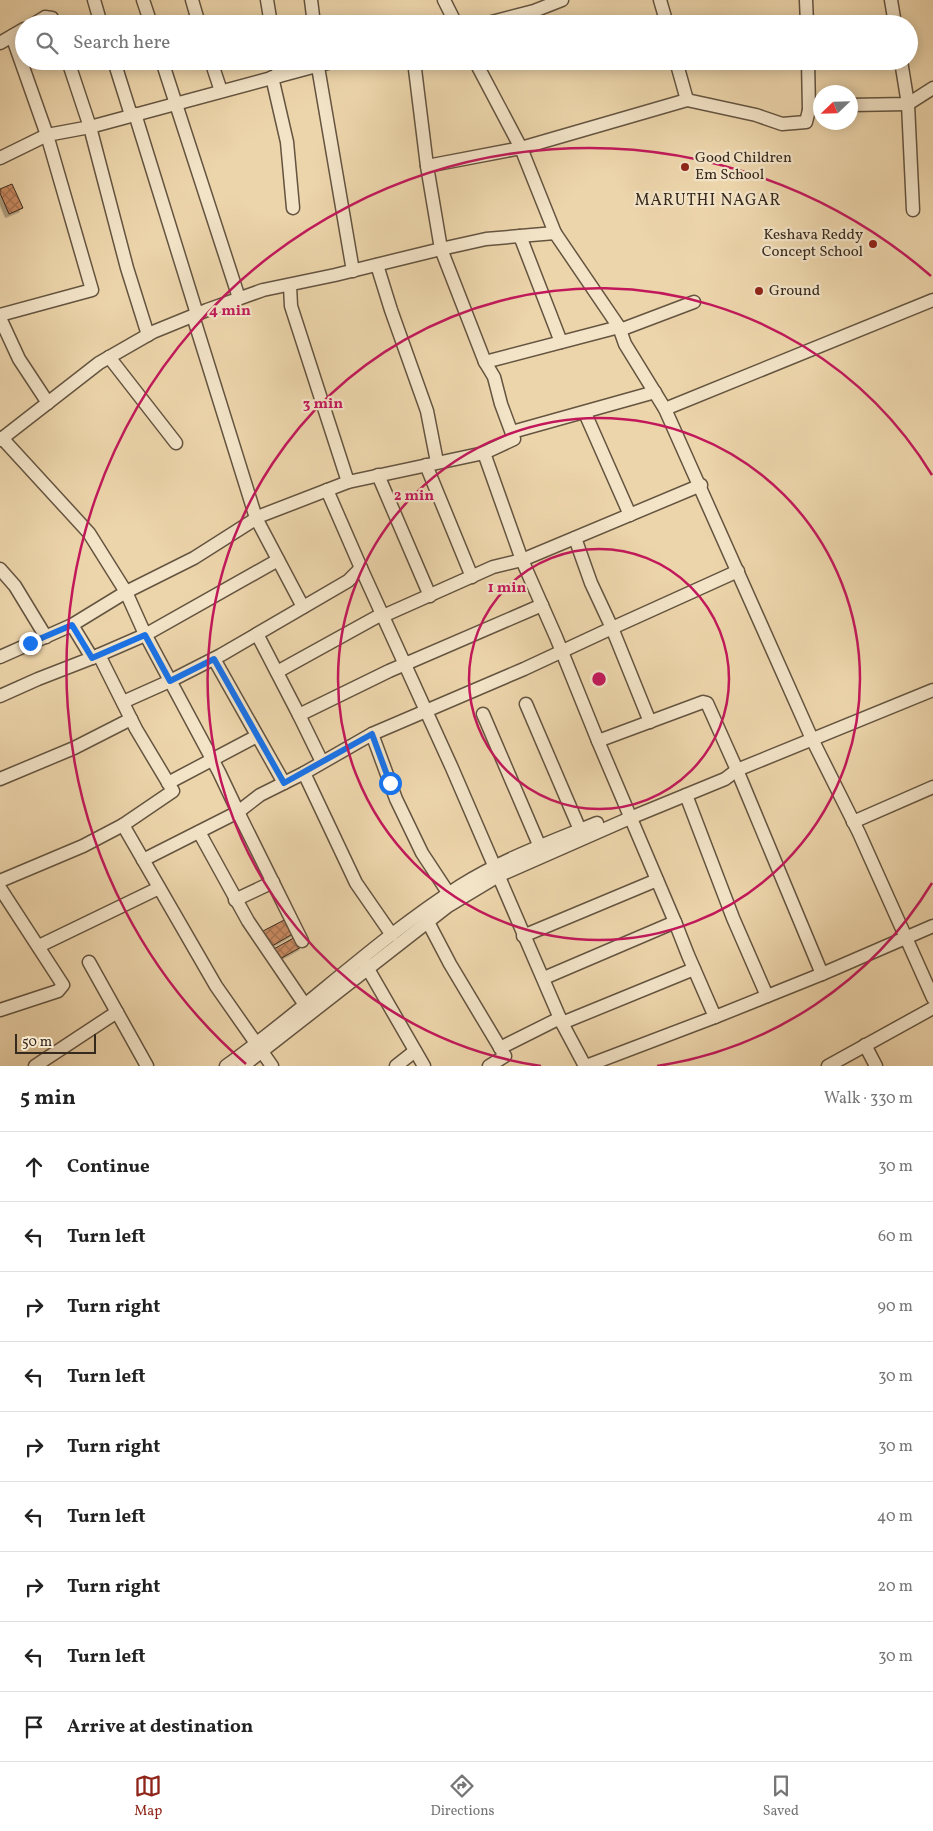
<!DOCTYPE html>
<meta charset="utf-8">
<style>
body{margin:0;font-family:Vollkorn,serif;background:#f6f6f6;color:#222}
.compass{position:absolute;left:813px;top:85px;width:45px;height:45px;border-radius:50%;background:#fff;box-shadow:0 2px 12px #0003;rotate:247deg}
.scale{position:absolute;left:15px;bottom:12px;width:81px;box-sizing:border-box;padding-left:5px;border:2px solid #36291d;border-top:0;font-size:14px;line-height:18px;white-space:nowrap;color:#36291d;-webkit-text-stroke:4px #f3e4c8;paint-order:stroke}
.stop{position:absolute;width:15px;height:15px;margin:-11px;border:4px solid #1a73e8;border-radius:50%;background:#fff}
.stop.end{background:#1a73e8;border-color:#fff;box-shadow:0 1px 5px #0008}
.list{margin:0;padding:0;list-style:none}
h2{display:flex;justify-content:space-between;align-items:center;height:65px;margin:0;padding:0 20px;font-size:21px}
h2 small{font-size:16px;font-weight:400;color:#767676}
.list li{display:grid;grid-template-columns:32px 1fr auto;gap:15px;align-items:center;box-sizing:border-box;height:70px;padding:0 20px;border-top:1px solid #e0e0e0}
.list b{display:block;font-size:19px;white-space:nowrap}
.list em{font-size:16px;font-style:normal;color:#767676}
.icon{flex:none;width:28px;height:28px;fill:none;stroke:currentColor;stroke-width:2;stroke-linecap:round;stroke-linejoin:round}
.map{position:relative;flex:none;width:933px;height:1066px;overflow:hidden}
.search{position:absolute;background:#fff;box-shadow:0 2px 12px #0003;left:15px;right:15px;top:15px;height:55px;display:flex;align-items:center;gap:12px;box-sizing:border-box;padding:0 18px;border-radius:28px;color:#767676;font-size:19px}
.sheet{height:695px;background:#fff}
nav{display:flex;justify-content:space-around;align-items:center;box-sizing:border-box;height:70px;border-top:1px solid #e0e0e0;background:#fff;font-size:14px;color:#767676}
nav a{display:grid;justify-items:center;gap:2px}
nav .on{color:#8f2418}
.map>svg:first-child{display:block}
</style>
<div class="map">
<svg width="933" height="1066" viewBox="0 0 933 1066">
<defs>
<pattern id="building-cross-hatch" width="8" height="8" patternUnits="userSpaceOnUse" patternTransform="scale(1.25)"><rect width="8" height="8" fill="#cc8c63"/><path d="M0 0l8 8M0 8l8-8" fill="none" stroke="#a67251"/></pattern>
<filter id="shadow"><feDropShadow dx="-3.5" dy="3.5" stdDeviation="0" flood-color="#0004"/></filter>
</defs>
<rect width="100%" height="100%" fill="#edd5ab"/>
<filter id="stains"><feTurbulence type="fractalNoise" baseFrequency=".004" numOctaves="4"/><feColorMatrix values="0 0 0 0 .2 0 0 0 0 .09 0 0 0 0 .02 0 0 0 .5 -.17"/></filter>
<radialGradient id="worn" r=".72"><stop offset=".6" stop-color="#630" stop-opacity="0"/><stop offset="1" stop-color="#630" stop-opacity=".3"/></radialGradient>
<g fill="url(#building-cross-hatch)" stroke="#36291d" filter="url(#shadow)">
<polygon points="12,184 23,208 9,214 0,193 0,189"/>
<polygon points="288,918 296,932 272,946 263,931"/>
<polygon points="297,936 303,946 278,960 272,950"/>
</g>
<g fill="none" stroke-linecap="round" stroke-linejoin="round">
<g stroke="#645440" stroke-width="15">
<g id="minor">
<polyline points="94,0 101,24"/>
<polyline points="143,0 151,24"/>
<polyline points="192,0 199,24"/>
<polyline points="267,0 271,24"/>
<polyline points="311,0 314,24"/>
<polyline points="444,0 456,24"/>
<polyline points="660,0 667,24"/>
<polyline points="806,0 807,24"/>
<polyline points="891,0 895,24"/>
<polyline points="34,24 45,17 52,18 55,24"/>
<polyline points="484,24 534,11 562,0"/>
<polyline points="0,43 24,29"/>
<polyline points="114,61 131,115"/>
<polyline points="162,61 239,298"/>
<polyline points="211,61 221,91"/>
<polyline points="277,61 279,76"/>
<polyline points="317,61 353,271"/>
<polyline points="414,61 427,166"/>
<polyline points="475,61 521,148 555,233 619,327 625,344 665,409 812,739 859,833 933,998"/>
<polyline points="676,61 687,100"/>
<polyline points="808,61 809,110"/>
<polyline points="901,61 908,104 913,210"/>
<polyline points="272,77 287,142 293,208"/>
<polyline points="850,105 908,104 933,88"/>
<polyline points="135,114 197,314"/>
<polyline points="0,158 47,135 12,36"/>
<polyline points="520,236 561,342"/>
<polyline points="377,265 391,310 427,411 437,462"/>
<polyline points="290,286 291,306 348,482 484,453 522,560 556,637 598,741 675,922 688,955 715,1017 822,974 933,926"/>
<polyline points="0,315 92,290 47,135 90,127 68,61"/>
<polyline points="193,316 256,518 303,607"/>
<polyline points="0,318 19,359 48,403"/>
<polyline points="620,330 694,302"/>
<polyline points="148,335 127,268 90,127 335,61"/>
<polyline points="109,357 176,443"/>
<polyline points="485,362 619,327"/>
<polyline points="665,409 933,300"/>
<polyline points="585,413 630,515"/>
<polyline points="512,432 655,392"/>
<polyline points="2,438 89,533 126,592 144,632 219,772 238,812 260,795 304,773"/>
<polyline points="0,440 99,363 153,332 207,310 263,290 335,275 441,249 486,239 555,233"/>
<polyline points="484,453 514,439 501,404 494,377 485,362 441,249 427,166 521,148 687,100 756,115 782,124 806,122 809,110 820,108"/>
<polyline points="426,465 472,577"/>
<polyline points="378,475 430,596"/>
<polyline points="327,490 361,568"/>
<polyline points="0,569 15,586 46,637"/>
<polyline points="383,616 493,567 522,560 701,485"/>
<polyline points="257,634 299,715"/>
<polyline points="99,655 136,729 173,791 123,825 216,986 272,1066"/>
<polyline points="0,657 72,625"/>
<polyline points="92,658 145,635 278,560"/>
<polyline points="214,659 284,783"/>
<polyline points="277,672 382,614"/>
<polyline points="0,696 38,679 92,658 72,625 126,592 194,558 260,516 348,482"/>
<polyline points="123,702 170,681 221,655 348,581 361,568 452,768 562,1023 585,1066"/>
<polyline points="526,704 580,830"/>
<polyline points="483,714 540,847"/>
<polyline points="650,722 612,628 738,571"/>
<polyline points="372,734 524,669 612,628 591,583 575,538"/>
<polyline points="598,741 703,702 707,703 737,770 822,974"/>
<polyline points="322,762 299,715 389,671 542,605"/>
<polyline points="0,779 74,748 131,719"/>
<polyline points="168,783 257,736"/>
<polyline points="686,795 733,918 767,996"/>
<polyline points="853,822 933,787"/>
<polyline points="199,832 248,921 305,1005"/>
<polyline points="143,860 238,812 302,941"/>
<polyline points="0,881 83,846 123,825"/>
<polyline points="0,888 63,985 58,991 0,1010"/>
<polyline points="235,900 273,882"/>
<polyline points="428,922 450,964 505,1056 489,1066"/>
<polyline points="392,935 356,883 304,773 372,734 396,799 422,853 449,894"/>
<polyline points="523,936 657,880"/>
<polyline points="39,946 159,888"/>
<polyline points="89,962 147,1066"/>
<polyline points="364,962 424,1066"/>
<polyline points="544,978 675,922"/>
<polyline points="562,1023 694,969"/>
<polyline points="865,1045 876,1066"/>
<polyline points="500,1048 560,1018"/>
<polyline points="35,1066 117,1012"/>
<path d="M226,1066C306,1009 377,939 460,886C503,859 551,842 597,823"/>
<polyline points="243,1066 448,906 498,876 630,818 725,779 737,770 933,690"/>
<polyline points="396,1066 415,1051"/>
<polyline points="586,1066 715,1017"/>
<polyline points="828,1066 933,1008"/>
</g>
</g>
<use href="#minor" stroke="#f3e4c8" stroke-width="12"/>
</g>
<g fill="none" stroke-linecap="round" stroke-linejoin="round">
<polyline stroke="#1a73e8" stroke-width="6" points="30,643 72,625 92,658 145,635 170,681 214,659 284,783 372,734 390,783"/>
</g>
<g fill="none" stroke="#c2185b" stroke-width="2.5">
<circle cx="599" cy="679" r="130"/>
<circle cx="599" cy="679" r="261"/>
<path d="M932 883A391 391 0 0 1 657 1066M541 1066A391 391 0 1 1 932 475"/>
<path d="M246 1064A522 522 0 0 1 931 276"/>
</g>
<g fill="#8f2418" stroke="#f3e4c8" stroke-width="2">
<circle cx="685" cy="167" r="5"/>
<circle cx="873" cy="244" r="5"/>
<circle cx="759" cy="291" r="5"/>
</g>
<g text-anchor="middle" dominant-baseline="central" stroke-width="4.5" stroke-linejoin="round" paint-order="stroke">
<g font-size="15" fill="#36291d" stroke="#f3e4c8" text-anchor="start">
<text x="695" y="158">Good Children<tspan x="695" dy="17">Em School</tspan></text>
<text x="863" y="235" text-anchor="end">Keshava Reddy<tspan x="863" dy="17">Concept School</tspan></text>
<text x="769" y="291">Ground</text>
</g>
<g font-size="16" letter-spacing="1" fill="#36291d" stroke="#f3e4c8">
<text x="708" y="201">MARUTHI NAGAR</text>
</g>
</g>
<circle cx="599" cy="679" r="8" fill="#c2185b" stroke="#f3e4c8" stroke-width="2.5"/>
<g font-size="15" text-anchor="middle" font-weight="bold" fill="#c2185b" stroke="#f3e4c8" stroke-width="4.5" stroke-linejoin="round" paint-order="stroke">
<text x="230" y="315">4 min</text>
<text x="323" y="408">3 min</text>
<text x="414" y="500">2 min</text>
<text x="507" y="592">1 min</text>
</g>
<rect width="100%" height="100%" filter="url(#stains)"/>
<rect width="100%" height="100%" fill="url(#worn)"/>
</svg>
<svg class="compass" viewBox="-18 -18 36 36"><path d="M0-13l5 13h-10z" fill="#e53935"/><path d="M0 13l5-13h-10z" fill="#767676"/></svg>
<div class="scale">50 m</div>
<div class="stop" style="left:390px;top:783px"></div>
<div class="stop end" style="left:30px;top:643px"></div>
<div class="search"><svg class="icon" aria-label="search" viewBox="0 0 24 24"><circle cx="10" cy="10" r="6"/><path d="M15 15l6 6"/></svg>Search here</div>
</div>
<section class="sheet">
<h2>5 min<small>Walk · 330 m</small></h2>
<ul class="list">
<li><svg class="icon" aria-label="ahead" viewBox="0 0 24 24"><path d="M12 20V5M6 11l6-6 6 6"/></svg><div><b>Continue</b></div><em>30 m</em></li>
<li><svg class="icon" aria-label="left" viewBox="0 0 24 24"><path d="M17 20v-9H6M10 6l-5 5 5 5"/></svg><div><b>Turn left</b></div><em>60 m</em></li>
<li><svg class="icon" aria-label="right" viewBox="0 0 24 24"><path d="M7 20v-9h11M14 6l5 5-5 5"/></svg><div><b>Turn right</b></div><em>90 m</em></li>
<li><svg class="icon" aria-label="left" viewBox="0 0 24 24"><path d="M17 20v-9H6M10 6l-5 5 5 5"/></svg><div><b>Turn left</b></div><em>30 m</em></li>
<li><svg class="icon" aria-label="right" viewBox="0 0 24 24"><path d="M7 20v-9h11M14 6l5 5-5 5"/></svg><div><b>Turn right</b></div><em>30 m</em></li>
<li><svg class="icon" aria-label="left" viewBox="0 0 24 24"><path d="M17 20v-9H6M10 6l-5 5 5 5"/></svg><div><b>Turn left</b></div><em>40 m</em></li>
<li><svg class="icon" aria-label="right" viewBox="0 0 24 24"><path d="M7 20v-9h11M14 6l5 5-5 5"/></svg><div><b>Turn right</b></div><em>20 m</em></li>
<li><svg class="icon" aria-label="left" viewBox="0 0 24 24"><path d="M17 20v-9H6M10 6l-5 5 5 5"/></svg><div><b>Turn left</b></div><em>30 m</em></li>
<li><svg class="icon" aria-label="arrive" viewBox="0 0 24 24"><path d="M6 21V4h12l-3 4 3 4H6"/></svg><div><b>Arrive at destination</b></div></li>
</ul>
</section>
<nav>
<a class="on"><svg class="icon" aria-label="map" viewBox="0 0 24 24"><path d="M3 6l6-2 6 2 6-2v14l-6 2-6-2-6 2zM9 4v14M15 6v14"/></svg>Map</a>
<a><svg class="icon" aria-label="directions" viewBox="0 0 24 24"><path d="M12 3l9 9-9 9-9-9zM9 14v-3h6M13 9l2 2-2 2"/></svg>Directions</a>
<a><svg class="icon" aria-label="saved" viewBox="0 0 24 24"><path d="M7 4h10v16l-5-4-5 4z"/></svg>Saved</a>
</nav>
